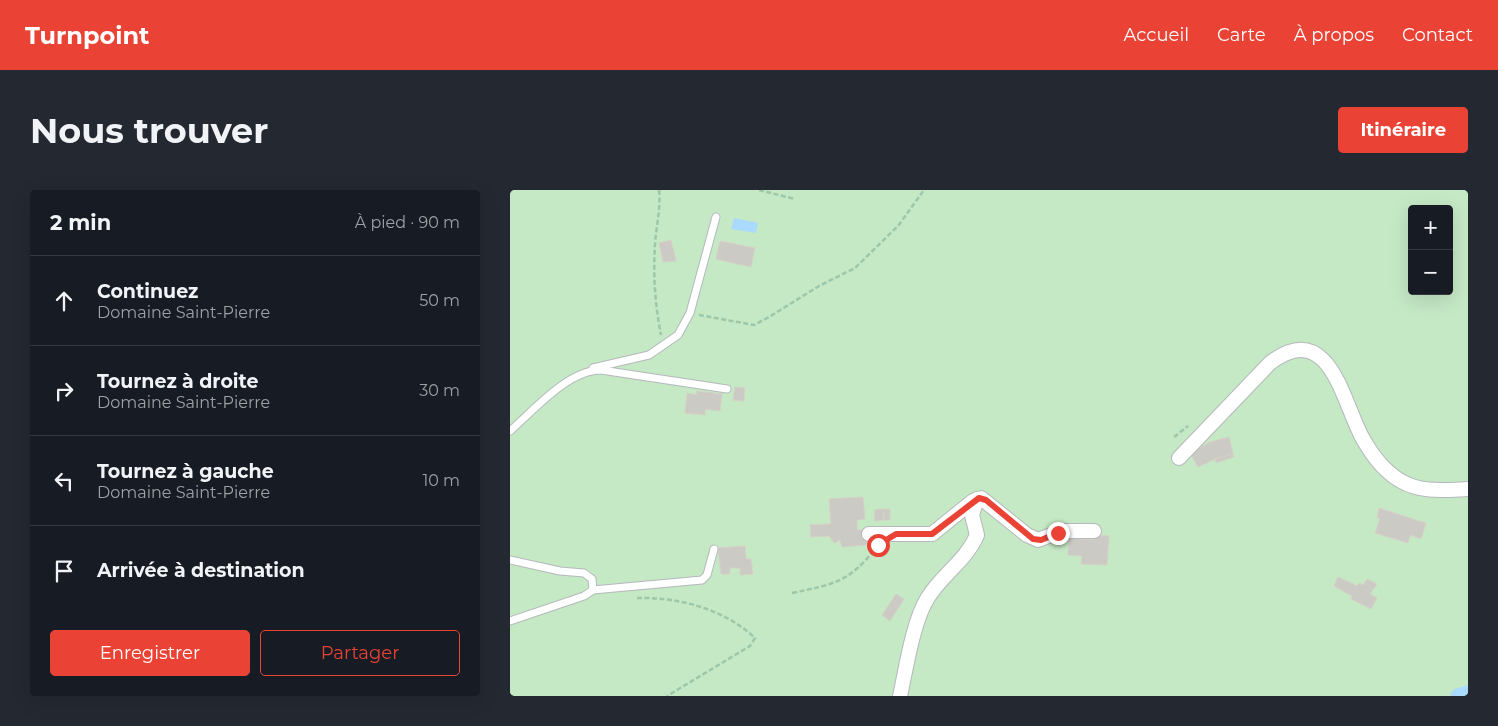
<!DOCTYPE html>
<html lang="fr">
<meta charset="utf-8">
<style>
body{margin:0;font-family:Montserrat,sans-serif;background:#242831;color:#f1f3f6}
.controls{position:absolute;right:15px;top:15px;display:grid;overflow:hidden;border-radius:5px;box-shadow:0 5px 20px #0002}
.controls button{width:45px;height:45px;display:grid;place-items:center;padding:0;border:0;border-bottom:1px solid #363941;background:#171b24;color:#f1f3f6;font:25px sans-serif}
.stop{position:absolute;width:15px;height:15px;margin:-11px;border:4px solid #ea4335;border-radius:50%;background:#fff}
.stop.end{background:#ea4335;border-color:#fff;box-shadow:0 1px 5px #0008}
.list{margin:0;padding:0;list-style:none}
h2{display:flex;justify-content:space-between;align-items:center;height:65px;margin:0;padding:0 20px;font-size:21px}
h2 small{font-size:16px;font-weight:400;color:#9ea1a6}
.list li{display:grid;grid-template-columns:32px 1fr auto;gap:15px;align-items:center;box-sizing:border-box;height:90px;padding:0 20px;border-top:1px solid #363941}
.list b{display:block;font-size:19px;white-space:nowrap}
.list p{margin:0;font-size:16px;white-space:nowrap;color:#9ea1a6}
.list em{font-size:16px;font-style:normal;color:#9ea1a6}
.actions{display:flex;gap:10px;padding:15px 20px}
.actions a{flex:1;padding:11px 0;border:1px solid #ea4335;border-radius:5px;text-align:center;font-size:18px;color:#ea4335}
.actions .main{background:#ea4335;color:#fff}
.icon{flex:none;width:28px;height:28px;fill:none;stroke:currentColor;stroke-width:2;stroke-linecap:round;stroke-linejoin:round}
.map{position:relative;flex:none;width:958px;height:506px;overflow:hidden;border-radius:5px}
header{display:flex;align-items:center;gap:30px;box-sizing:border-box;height:70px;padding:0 25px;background:#ea4335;color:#fff}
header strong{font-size:24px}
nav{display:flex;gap:28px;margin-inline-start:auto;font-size:18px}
.intro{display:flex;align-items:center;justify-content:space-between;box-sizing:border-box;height:120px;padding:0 30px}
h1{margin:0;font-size:35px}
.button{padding:12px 22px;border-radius:5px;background:#ea4335;color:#fff;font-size:18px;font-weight:700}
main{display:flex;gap:30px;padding:0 30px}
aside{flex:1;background:#171b24;border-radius:5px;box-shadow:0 5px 20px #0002}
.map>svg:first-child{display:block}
</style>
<header>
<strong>Turnpoint</strong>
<nav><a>Accueil</a><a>Carte</a><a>À propos</a><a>Contact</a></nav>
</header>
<div class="intro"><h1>Nous trouver</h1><a class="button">Itinéraire</a></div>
<main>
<aside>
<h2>2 min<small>À pied · 90 m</small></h2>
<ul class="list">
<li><svg class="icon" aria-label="ahead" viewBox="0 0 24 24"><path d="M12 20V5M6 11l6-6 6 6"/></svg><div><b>Continuez</b><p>Domaine Saint-Pierre</p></div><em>50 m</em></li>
<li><svg class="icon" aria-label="right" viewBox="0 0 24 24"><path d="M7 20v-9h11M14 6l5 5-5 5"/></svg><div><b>Tournez à droite</b><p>Domaine Saint-Pierre</p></div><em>30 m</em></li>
<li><svg class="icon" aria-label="left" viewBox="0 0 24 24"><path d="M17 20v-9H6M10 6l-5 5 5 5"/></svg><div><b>Tournez à gauche</b><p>Domaine Saint-Pierre</p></div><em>10 m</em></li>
<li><svg class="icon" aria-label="arrive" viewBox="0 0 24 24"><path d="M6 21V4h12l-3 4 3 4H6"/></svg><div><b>Arrivée à destination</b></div></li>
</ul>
<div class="actions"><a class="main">Enregistrer</a><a>Partager</a></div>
</aside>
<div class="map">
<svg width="958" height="506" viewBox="0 0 958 506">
<rect width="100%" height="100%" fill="#f1efe8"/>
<path fill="#c5e8c5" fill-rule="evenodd" d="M0,0H958V506H0ZM902,19H939V101H902Z"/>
<polygon fill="#aadaff" points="224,28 248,33 246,43 221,39"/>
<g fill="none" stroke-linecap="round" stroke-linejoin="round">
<polyline stroke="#aadaff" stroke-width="15" points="948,506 958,503"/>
</g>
<g fill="#cccac5" stroke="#d6d1c6">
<polygon points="161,50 166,71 153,72 149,53"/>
<polygon points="210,51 245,58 241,77 206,69"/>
<polygon points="225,197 235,198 234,211 223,210"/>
<polygon points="187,201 212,204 210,221 195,219 195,225 175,223 177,203 186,205"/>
<polygon points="719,247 723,264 705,269 688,277 680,263 700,252"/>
<polygon points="723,264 724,267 706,273 705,269"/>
<polygon points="353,307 355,329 347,330 347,340 356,340 357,355 332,357 330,350 324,353 319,346 301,347 300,335 321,334 319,309"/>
<polygon points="869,318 916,333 911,349 900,345 898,353 865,343 870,328 867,328"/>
<polygon points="373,319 380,319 380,330 374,330"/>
<polygon points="373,319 374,330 365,331 364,320"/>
<polygon points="583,345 599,346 597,375 571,374 572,366 558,365 559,348 583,350"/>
<polygon points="235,356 236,369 241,369 243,384 230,385 230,378 220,378 220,384 211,384 208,358"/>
<polygon points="828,387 847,396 849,393 853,395 857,389 867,394 860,404 867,408 861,419 841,409 842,406 824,396"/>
<polygon points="386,404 394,409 380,431 372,425"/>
</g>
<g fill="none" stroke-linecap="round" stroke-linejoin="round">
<g stroke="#b5b8bc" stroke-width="9">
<g id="service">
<polyline points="83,178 139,165 168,145 180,123 206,27"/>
<path d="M0,241C24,220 58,180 91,180L217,199"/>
<polyline points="0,370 50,381 74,383 82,389 83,400 74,406 0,431"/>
<polyline points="83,400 192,390 197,385 204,359"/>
</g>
</g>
<g stroke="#b5b8bc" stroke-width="16">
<g id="minor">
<path d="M669,268L760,173C820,127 833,214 853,249C862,265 875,282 891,291C911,303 935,300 958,299"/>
<polyline points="359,344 422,344 463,311 471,308 517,345 528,350 552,341 584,341"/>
<path d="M390,506C396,479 403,432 417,409C431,385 456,371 467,345L462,325L467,309"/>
</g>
</g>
<g stroke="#9cc7a9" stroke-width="2.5" stroke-dasharray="5 2.5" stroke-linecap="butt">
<path d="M149,0C151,19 146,36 145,55C143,85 145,115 151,145"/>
<polyline points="249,0 285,9"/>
<polyline points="189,125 244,135 259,127 309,96 345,78 388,36 414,0"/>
<polyline points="664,247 678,236"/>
<path d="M282,403C324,394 338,393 366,358"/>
<path d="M127,408C169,407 214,419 245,448L240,456L157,506"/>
</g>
<use href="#service" stroke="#fff" stroke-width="7"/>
<use href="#minor" stroke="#fff" stroke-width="14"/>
</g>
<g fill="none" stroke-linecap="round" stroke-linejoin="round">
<polyline stroke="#ea4335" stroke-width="6" points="368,355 386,344 422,344 469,308 476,310 523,349 531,350 548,343"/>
</g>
</svg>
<div class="controls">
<button>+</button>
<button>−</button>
</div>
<div class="stop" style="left:368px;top:355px"></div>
<div class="stop end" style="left:548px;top:343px"></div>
</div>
</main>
